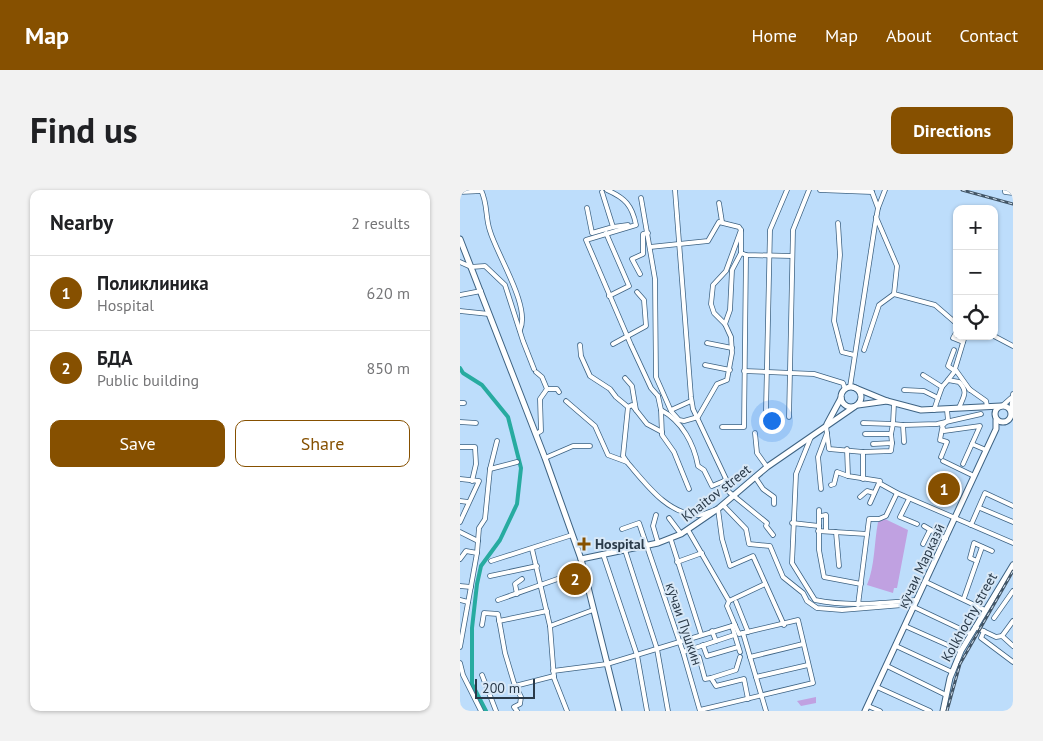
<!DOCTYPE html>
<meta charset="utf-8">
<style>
body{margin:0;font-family:"PT Sans",sans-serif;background:#f2f2f2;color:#202124}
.controls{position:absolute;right:15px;top:15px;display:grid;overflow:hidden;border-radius:10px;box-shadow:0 1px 4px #0004}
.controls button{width:45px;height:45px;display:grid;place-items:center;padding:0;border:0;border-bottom:1px solid #e0e0e0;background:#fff;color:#202124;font:25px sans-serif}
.scale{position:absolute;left:15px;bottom:12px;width:60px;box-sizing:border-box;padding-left:5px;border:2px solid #2a3a49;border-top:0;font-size:14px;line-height:18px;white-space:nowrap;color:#2a3a49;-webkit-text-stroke:4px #d8e8f7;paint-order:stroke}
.you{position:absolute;left:311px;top:230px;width:18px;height:18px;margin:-12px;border:4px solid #fff;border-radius:50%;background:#1a73e8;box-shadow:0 0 0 8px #1a73e833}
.badge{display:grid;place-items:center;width:32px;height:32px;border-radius:50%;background:#865000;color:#fff;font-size:16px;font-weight:700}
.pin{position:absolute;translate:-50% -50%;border:2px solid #fff;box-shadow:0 1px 5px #0006}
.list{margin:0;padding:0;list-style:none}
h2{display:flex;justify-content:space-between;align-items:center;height:65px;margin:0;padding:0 20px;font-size:21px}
h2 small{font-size:16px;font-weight:400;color:#757577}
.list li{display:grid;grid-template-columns:32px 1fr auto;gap:15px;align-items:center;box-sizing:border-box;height:75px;padding:0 20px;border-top:1px solid #e0e0e0}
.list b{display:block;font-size:19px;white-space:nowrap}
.list p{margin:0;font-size:16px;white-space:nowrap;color:#757577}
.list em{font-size:16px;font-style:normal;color:#757577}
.actions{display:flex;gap:10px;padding:15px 20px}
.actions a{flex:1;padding:11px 0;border:1px solid #865000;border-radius:10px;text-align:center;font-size:18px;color:#865000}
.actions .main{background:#865000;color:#fff}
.icon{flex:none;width:28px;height:28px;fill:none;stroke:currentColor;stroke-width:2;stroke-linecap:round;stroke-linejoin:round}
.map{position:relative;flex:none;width:553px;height:521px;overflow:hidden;border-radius:10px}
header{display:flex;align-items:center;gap:30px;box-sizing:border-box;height:70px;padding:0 25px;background:#865000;color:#fff}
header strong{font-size:24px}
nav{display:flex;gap:28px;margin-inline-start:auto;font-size:18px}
.intro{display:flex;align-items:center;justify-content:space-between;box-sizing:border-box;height:120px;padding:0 30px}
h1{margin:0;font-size:35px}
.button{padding:12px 22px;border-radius:10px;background:#865000;color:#fff;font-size:18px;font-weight:700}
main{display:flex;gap:30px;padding:0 30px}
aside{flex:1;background:#fff;border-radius:10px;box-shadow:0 1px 4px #0004}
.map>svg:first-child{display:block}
</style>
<header>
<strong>Map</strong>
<nav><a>Home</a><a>Map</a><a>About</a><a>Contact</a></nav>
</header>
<div class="intro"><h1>Find us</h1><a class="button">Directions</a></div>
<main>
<aside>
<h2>Nearby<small>2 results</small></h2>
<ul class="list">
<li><span class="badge">1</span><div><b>Поликлиника</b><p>Hospital</p></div><em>620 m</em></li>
<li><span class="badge">2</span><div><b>БДА</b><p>Public building</p></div><em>850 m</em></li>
</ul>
<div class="actions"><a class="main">Save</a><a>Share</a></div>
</aside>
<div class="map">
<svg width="553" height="521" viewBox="0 0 553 521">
<rect width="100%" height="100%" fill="#bdddfb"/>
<g fill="#c0a1e1">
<path d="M425,329L448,340L437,398H434L433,403L407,395C415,376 414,353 418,332Z"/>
<polygon points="356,507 356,513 341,516 337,511"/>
</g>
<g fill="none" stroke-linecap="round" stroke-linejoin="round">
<polyline stroke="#27aba0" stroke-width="4" points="0,178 3,183 22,195 48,227 61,278 57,314 40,350 21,376 17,394 12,438 12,494 26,521"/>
<g stroke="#3e6383" stroke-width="5.5">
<g id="minor">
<path d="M21,0C28,14 25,27 30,41C37,65 71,117 60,140"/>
<path d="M147,0C165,8 172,15 176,35L126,50L171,155L191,198L198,206"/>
<polyline points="215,0 231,207 233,219 266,289 264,291 269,302 307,333 306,336 313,345"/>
<polyline points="360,0 412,2"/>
<polyline points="545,0 545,2 553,3"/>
<polyline points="0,2 21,1"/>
<polyline points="412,2 418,18"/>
<polyline points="181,8 195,89 196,187 211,221 219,230 224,231 238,227 257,194 267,190 272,163 271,147 265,134 270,120 272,80 281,63"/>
<polyline points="259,13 262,32"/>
<polyline points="127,18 132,43 153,37 142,2"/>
<polyline points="416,27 437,76 434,104 475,115 497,134"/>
<polyline points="378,33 380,65 374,131 382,162 394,165"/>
<polyline points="153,37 168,35"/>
<polyline points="146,43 169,96 149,106"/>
<polyline points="190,57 248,51 259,32 279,37 281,40 281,63 286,65 332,66"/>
<polyline points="0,72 11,77 25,76 45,95 63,151 74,179"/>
<polyline points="180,84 172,69 183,64 183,44 188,43"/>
<polyline points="0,105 21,101"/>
<polyline points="0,121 29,124"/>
<polyline points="265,134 254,123 251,114 253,95 266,81 281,40"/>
<polyline points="497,141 493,148 503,152"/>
<polyline points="505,146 495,179 510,200"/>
<polyline points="534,146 553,156"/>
<polyline points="247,153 272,158"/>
<polyline points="153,154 186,136 184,110 177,102"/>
<polyline points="120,155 121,166 130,186 150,199 156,207 168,217"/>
<polyline points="404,160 419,115 434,104"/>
<polyline points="245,175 270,180"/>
<polyline points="284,181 354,184 383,193 385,199"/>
<polyline points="463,185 482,197"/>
<polyline points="165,188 172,196 176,220"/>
<polyline points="488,190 495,181 488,176 494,160"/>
<polyline points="390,197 415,35 418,18 425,0"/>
<polyline points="87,199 97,199 99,202"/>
<polyline points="509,199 526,211 527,216"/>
<polyline points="444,200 464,201 478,208 474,220"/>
<path d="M198,206L201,220C222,231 234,254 238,276L244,280L252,296L264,291"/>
<path d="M478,208L482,197L488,190L499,192C509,202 503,207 499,218"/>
<polyline points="106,211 135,236 148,265 167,272"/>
<polyline points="0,213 4,213"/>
<polyline points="542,216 551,208"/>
<polyline points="201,220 202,245 214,262 229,299"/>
<polyline points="211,220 231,211"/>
<polyline points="306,220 310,40 327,0"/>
<polyline points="487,220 488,230 482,236 484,241 520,236 503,274"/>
<polyline points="551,221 553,204"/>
<polyline points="329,227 333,40 349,0"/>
<polyline points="0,232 16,233"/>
<polyline points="403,233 433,234 434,213"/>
<polyline points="443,235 477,234 521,224"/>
<polyline points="366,236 369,259 403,262 403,289"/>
<polyline points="262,237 284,237 286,65"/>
<path d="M202,242L187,234L172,215L168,217L163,266L167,272C186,294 208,325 239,325C245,325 252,320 258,319L262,349L270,376L293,366L324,435"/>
<polyline points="295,243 297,263 307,277"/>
<polyline points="76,244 81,241 80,209 87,199 82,187 76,182"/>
<polyline points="405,244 431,244 433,234 443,235 444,252"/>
<path d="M351,247L336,284L332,373L355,410C389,417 422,413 457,410"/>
<polyline points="413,254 432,253 431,244"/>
<polyline points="512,254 526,260"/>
<polyline points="0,257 15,257 16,274 12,291"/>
<polyline points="387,259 388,286 420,291 419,293 437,303 553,353"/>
<polyline points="403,262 431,261 432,253"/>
<polyline points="481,267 487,252 480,250 482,239"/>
<polyline points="85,268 113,256 130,256"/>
<polyline points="483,271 514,286"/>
<polyline points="30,279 57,272"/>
<polyline points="295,287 303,299 314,307 314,314"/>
<polyline points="0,289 19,291 0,332"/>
<polyline points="371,295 374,294 377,282 388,286"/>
<polyline points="361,299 358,267 367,243"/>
<polyline points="400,307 407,301 414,303"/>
<polyline points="449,309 440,327 457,334"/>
<polyline points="0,311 8,312"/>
<polyline points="410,313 419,293"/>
<polyline points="263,315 286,339 289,354 310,356 323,387 343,403 347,411 357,418 382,420 455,414"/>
<polyline points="520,318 553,332"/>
<polyline points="359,320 359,360 364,387 401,394"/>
<polyline points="196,325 193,336 198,353"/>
<polyline points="361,326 366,325 366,341"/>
<polyline points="209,328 221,344"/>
<polyline points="332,333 359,336"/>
<polyline points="511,335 525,303 553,316"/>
<polyline points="464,336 476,343 472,353"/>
<polyline points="480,338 476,343 486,349"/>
<polyline points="162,339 179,333 223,462 240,521"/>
<polyline points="228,340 269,411"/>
<polyline points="358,341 407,344"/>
<polyline points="0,342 18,351"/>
<polyline points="376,342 379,376"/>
<polyline points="211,350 241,444"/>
<polyline points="463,354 470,340"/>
<polyline points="72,359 90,436 94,488 107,521"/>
<polyline points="165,360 197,459 208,521"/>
<polyline points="143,364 177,465 187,521"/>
<polyline points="0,369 6,361 17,363"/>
<polyline points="31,371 112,345"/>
<polyline points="517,371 522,357"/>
<polyline points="217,372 242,363"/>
<polyline points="30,386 77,376"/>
<polyline points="466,392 525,420"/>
<polyline points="0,396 11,397"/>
<polyline points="57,404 55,394 62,389"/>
<polyline points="504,408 517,371 510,368 514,353 532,361"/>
<polyline points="0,410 8,412"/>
<polyline points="38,410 123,380"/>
<polyline points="276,412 288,442"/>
<polyline points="398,415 409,329 419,329 426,326 437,303"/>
<polyline points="454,417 511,444"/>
<polyline points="534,428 553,401"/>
<polyline points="39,431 87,421"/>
<polyline points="22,435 24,423 38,424 45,463 54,493 61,507 60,514 54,517 57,521"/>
<polyline points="275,435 267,416 269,411 305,394"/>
<polyline points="90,436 133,420"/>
<polyline points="272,436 275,435 279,444 283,443 306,521"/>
<polyline points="272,436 280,462"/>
<polyline points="445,436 501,461"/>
<polyline points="515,437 536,447 542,446 553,456"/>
<polyline points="524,441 521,448 553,472"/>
<polyline points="542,446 553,431"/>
<polyline points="256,451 274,445"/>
<polyline points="243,455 247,466 278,457"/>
<polyline points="436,456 492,482"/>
<polyline points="0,457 17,363 19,338 25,329 30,279 37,251"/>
<polyline points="223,462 256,451 252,441"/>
<polyline points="239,467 245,489 251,488 256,496 284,489 288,509"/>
<polyline points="290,467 343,454"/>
<polyline points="0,473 3,485 21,521"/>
<polyline points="427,476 486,505"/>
<polyline points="93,481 147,474 272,436"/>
<polyline points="22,485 36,521"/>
<polyline points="296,487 348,475"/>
<polyline points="251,488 276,480 280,467"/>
<polyline points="55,496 94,486"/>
<polyline points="417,497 470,521"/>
<polyline points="408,516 420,521"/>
<polyline points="240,520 353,493 338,430 283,443"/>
</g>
</g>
<g stroke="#3e6383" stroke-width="7">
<g id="major">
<polyline points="0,49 85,268 121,369 159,521"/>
<polyline points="393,197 427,211 461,220 541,216"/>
<circle cx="391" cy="207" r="10"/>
<polyline points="398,215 427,211"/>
<circle cx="543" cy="224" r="8"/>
<polyline points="367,234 381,208"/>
<polyline points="121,369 198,353 221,344 259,318 307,277 394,217"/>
<polyline points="405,521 536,239 536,230"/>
<polyline points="483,521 490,488 501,461 553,375"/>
</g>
</g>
<use href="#minor" stroke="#fff" stroke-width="4"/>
<use href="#major" stroke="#fff" stroke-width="5"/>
<g stroke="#435667" stroke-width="3">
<g id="rail">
<polyline points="502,0 553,14"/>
<polyline points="487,521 500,474 553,381"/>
</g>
</g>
<use href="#rail" stroke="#d8e8f7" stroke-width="1" stroke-dasharray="4" stroke-linecap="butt"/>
</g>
<path fill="#865000" stroke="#d8e8f7" stroke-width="2" d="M121.5 346.5h5v5h5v5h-5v5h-5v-5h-5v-5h5z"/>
<g text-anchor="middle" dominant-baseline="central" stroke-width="4" stroke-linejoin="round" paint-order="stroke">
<g font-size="14" fill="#2a3a49" stroke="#d8e8f7">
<text transform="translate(256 303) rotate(-38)">Khaitov street</text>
<text transform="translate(461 376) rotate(-65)">кӯчаи Марказӣ</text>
<text transform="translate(509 427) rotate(-61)">Kolkhochy street</text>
<text transform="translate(224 434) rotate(71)">кӯчаи Пушкин</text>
</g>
<g font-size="14" font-weight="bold" fill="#2a3a49" stroke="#d8e8f7" text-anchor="start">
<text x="135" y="354">Hospital</text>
</g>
</g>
</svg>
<div class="controls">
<button>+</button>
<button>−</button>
<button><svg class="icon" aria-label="locate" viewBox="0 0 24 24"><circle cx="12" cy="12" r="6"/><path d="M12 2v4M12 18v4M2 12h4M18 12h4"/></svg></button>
</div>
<div class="scale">200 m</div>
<div class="you"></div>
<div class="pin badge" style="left:484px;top:299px">1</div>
<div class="pin badge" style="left:115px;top:389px">2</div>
</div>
</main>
